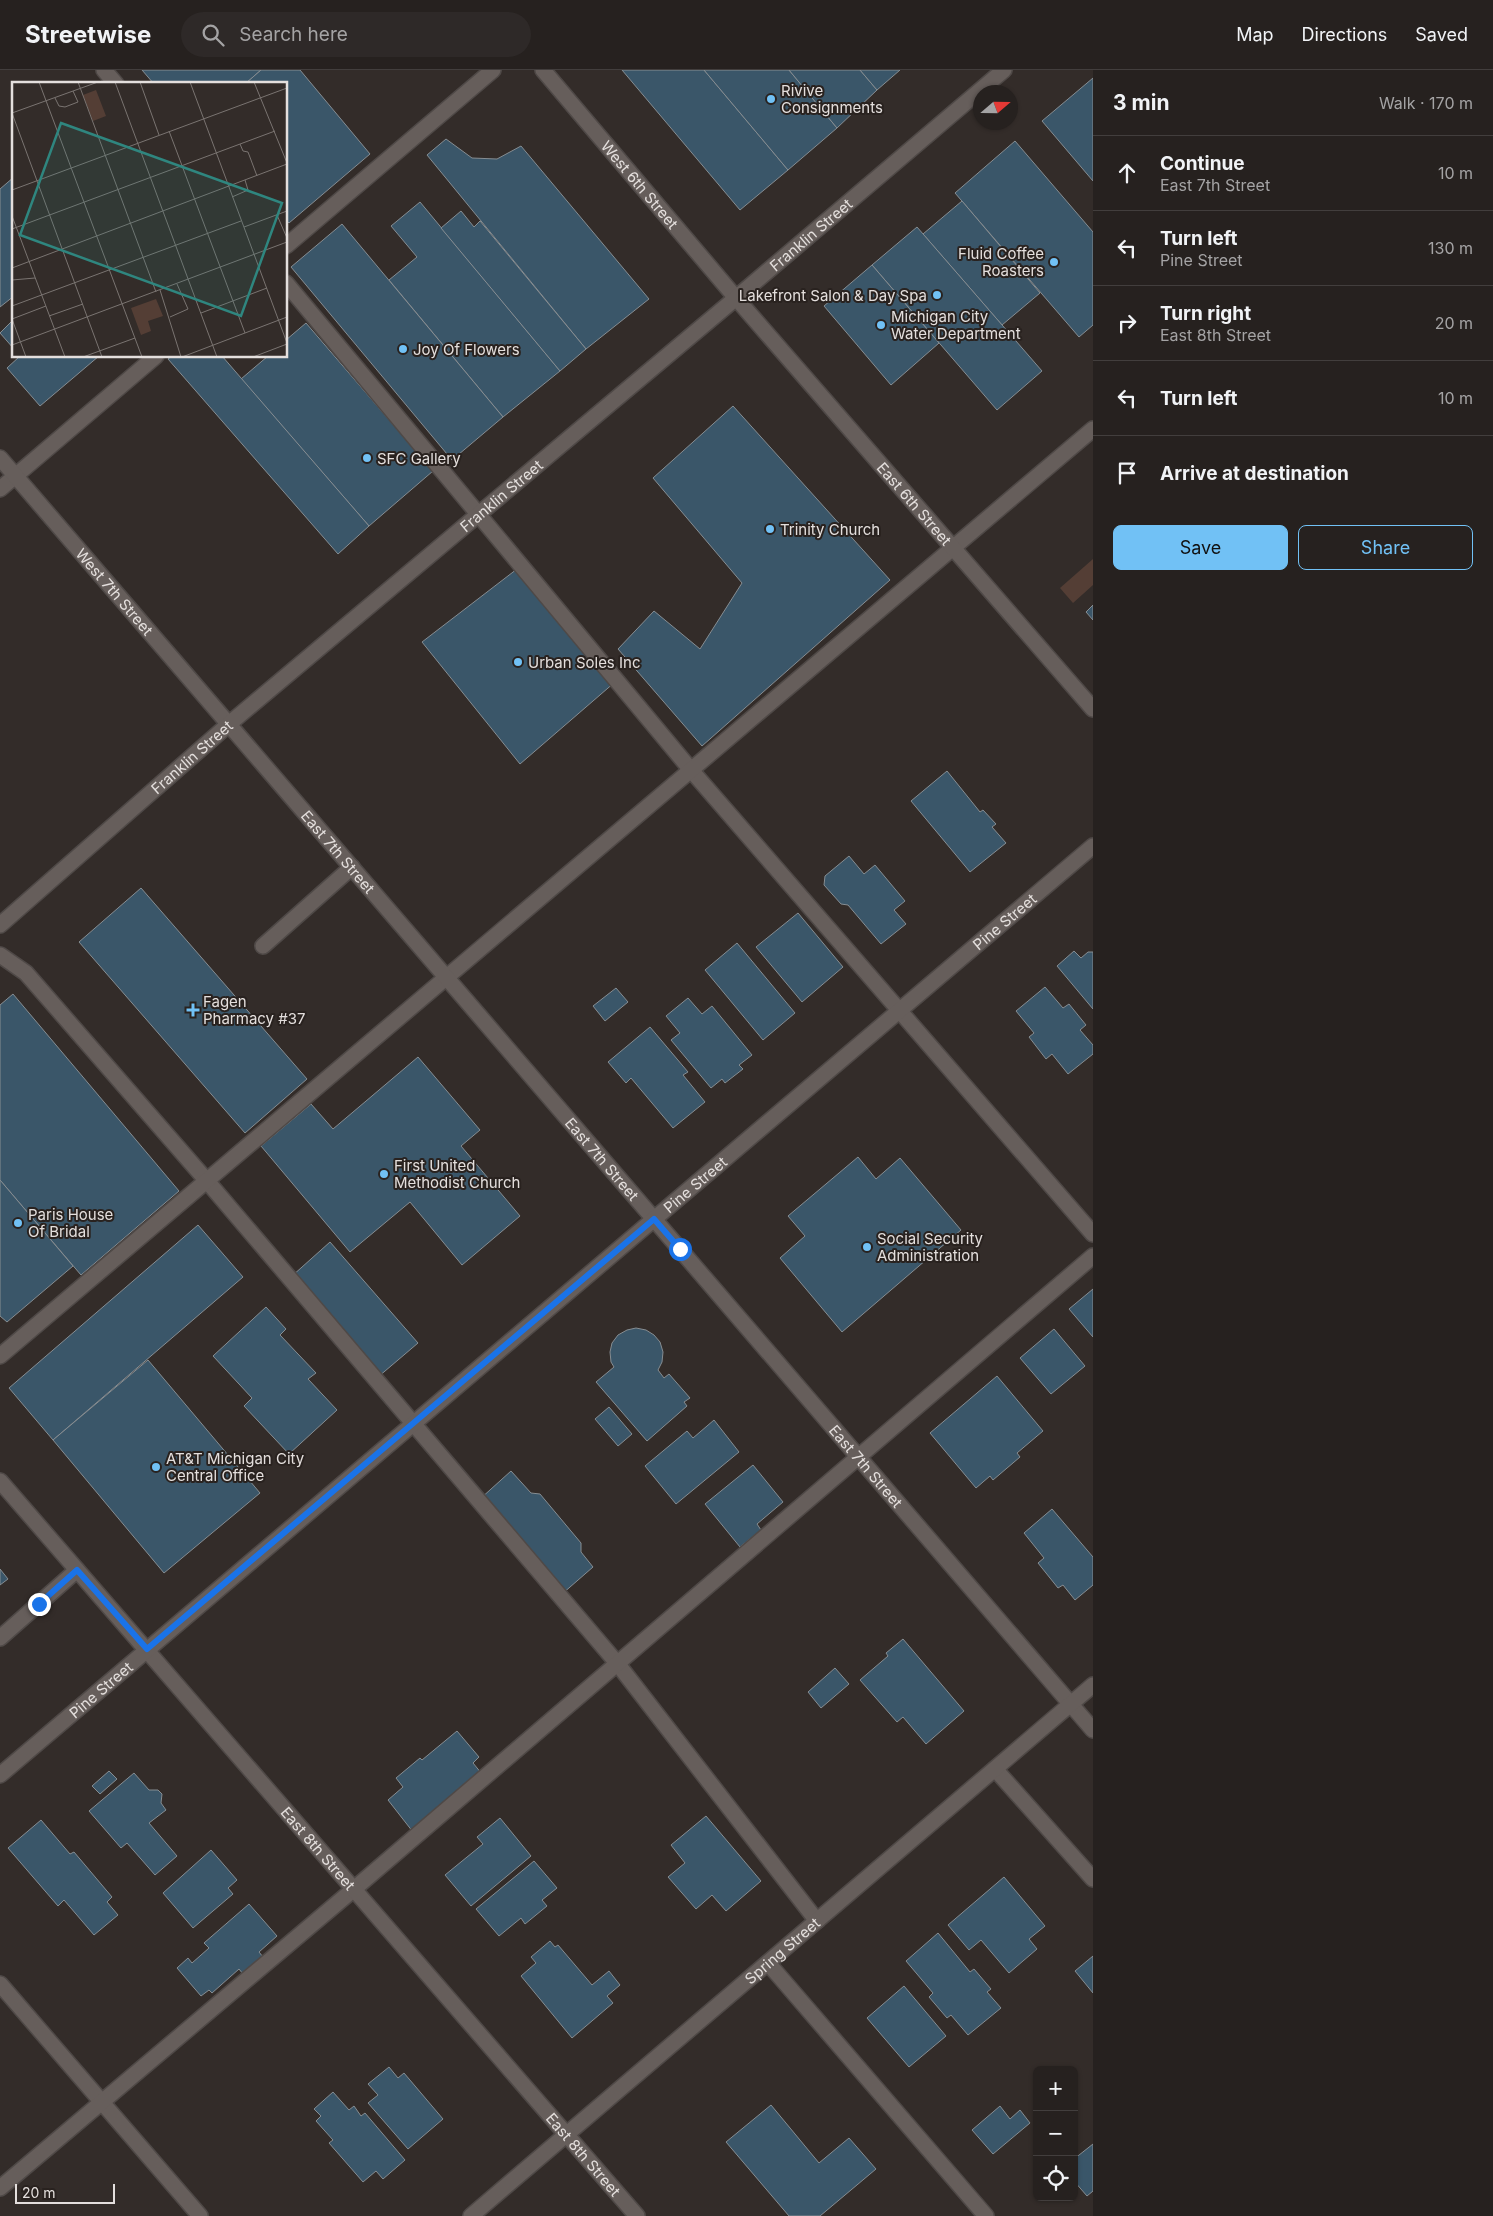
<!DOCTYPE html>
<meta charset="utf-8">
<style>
body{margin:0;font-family:Inter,sans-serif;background:#2e2928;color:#f1f3f6}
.controls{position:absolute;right:15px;bottom:15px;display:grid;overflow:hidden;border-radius:8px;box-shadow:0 1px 4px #0004}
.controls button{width:45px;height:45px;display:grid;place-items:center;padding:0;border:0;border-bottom:1px solid #423e3d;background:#26211f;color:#f1f3f6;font:25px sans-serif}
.compass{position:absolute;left:973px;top:15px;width:45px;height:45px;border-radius:50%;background:#26211f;box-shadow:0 1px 4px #0004;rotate:70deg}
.scale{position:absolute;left:15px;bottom:12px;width:100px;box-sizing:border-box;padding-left:5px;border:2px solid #e4dfdd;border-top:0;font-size:14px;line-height:18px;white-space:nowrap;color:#e4dfdd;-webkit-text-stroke:4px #29221f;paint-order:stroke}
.stop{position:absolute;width:15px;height:15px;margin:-11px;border:4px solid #1a73e8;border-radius:50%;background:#fff}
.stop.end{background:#1a73e8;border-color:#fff;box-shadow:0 1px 5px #0008}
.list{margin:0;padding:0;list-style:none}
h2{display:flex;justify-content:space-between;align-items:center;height:65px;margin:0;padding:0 20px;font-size:21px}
h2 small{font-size:16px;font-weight:400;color:#a4a3a4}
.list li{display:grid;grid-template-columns:32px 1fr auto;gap:15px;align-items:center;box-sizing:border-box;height:75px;padding:0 20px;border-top:1px solid #423e3d}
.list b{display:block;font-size:19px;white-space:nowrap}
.list p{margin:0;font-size:16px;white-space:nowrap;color:#a4a3a4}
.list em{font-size:16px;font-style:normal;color:#a4a3a4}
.actions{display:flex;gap:10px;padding:15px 20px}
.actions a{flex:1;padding:11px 0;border:1px solid #71c1f5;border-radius:8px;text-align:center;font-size:18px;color:#71c1f5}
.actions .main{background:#71c1f5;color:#111}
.icon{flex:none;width:28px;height:28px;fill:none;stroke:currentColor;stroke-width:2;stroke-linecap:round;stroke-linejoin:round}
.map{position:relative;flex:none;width:1093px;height:2146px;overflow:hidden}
header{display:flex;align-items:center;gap:30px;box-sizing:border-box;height:70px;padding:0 25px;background:#26211f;border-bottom:1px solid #423e3d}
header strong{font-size:24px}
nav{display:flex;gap:28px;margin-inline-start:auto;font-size:18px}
.search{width:350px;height:45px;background:#2e2928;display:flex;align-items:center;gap:12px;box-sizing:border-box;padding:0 18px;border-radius:28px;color:#a4a3a4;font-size:19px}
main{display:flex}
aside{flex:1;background:#26211f}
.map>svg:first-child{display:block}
</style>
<header>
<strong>Streetwise</strong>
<div class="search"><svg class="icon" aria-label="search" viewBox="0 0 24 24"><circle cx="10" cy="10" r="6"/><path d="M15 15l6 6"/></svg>Search here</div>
<nav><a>Map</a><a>Directions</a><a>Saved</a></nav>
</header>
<main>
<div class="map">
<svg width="1093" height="2146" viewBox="0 0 1093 2146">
<rect width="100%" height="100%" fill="#332c29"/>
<polygon fill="#543e35" points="1093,489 1093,515 1073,533 1060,518"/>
<g fill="#3a5669" stroke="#868d92">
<polygon points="142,0 261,0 245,14 154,14"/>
<polygon points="261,0 300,0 370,84 289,153 286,150 286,14 245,14"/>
<polygon points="622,0 704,0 788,100 740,140"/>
<polygon points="704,0 789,0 837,58 788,100"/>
<polygon points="789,0 860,0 877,20 837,58"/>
<polygon points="860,0 900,0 877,20"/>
<polygon points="1093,8 1093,111 1042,51"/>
<polygon points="446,69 472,88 497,89 521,76 649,229 586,279 427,85"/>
<polygon points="1015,71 1093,162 1093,255 1079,267 955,123"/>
<polygon points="14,107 14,226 0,237 0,119"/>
<polygon points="962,131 1040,223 1002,255 923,164"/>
<polygon points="420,132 560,301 503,347 389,210 417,187 391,156"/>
<polygon points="461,141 474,157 480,151 586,279 560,301 441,158"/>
<polygon points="342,154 503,347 452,390 291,197"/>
<polygon points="917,157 1042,301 997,340 872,195"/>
<polygon points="872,195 939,273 891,315 824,236"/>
<polygon points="14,249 14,279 0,263"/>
<polygon points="306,253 433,401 369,456 241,309 268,286 286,286 286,270"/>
<polygon points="99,286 40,336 7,298 20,286"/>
<polygon points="172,286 222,286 369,456 338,484 168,289"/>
<polygon points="733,336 890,510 702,676 618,579 654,541 700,579 742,513 653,408"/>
<polygon points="517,499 615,612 520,694 422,572"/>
<polygon points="1093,535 1093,550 1086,542"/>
<polygon points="947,701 980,742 983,740 996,754 992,757 1006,773 970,802 911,731"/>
<polygon points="849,786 864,804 875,795 905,831 894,840 906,854 881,874 848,835 841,834 824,815 825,806"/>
<polygon points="141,818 307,1009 245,1063 79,872"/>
<polygon points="798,843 843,897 802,932 756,877"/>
<polygon points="737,873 795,943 763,970 705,900"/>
<polygon points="1074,881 1081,888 1088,882 1093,882 1093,939 1057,896"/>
<polygon points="1045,917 1063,938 1069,934 1086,955 1080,960 1093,975 1093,984 1068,1004 1052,984 1046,989 1029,967 1034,963 1016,941"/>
<polygon points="616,918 628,932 605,951 593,936"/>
<polygon points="13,924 179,1121 81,1205 0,1110 0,935"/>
<polygon points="688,928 702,944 712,936 752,985 739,995 743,999 725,1013 722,1009 711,1018 671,970 680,963 666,946"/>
<polygon points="650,957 688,1002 683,1005 705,1032 673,1058 631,1008 626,1013 608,992"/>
<polygon points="418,987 480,1060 461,1076 520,1146 462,1195 410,1132 350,1182 261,1076 311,1034 333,1059"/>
<polygon points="858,1087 876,1109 900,1088 961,1160 842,1262 780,1188 805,1166 788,1146"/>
<polygon points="0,1110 73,1196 7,1252 0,1246"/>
<polygon points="198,1155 243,1207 53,1370 9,1318"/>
<polygon points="330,1172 418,1273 378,1307 292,1206"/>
<polygon points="1093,1219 1093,1267 1069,1239"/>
<polygon points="266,1237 286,1259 280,1265 316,1303 308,1309 337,1340 289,1384 244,1336 252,1328 213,1286"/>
<polygon points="636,1258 646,1260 654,1265 660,1272 663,1282 662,1292 658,1300 664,1308 669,1304 690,1328 684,1332 687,1336 647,1371 596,1312 614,1297 611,1292 610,1282 612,1273 618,1265 627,1260"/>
<polygon points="1054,1259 1085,1296 1051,1324 1020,1288"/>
<polygon points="148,1290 260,1423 164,1503 53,1370"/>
<polygon points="997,1306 1043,1361 1017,1383 1020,1387 993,1410 990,1406 976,1418 930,1363"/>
<polygon points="609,1337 632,1364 618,1376 595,1349"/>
<polygon points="714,1350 739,1382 676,1434 645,1396 687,1361 693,1368"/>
<polygon points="753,1395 783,1432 757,1454 761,1460 740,1477 705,1434"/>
<polygon points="511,1401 531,1423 540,1424 581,1473 581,1482 593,1497 562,1524 480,1429"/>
<polygon points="1052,1439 1093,1487 1093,1515 1075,1530 1063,1515 1058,1518 1038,1493 1044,1488 1024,1463"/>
<polygon points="0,1499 8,1509 0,1515"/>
<polygon points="903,1569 964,1641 926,1674 903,1647 897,1652 860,1610 888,1586 886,1583"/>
<polygon points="835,1598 849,1614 821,1638 808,1622"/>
<polygon points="457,1661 479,1687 473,1693 482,1704 413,1762 388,1730 403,1717 396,1708 420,1688 422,1690"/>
<polygon points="109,1701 117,1709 100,1724 92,1716"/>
<polygon points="134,1703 149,1720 158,1720 162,1724 161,1733 166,1740 149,1753 177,1786 155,1805 127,1773 121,1778 89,1741"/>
<polygon points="706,1746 761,1811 726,1841 712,1825 696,1839 668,1807 685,1793 671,1775"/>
<polygon points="500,1748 531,1786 471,1836 445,1805 483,1774 477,1767"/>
<polygon points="41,1750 70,1784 74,1782 112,1827 107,1832 118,1845 94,1865 64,1830 58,1836 8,1778"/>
<polygon points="211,1780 237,1810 228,1818 233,1824 193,1858 163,1823"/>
<polygon points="534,1791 557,1818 542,1830 547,1836 525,1854 521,1848 499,1866 476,1839"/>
<polygon points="1004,1807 1045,1856 1029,1869 1037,1879 1009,1903 981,1870 969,1880 948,1855"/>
<polygon points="249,1834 277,1866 259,1882 263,1887 243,1904 239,1899 212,1923 209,1920 201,1926 177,1898 188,1888 192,1893 209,1878 204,1873"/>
<polygon points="938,1863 970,1902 974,1899 991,1919 987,1922 1001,1938 968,1965 951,1945 947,1948 929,1927 933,1923 906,1891"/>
<polygon points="550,1871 555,1877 558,1875 592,1915 609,1901 620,1915 607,1926 613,1933 572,1968 521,1906 536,1893 531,1887"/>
<polygon points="1093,1886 1093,1923 1075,1901"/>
<polygon points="904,1916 946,1966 909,1997 867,1948"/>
<polygon points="389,1997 398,2008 404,2003 443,2049 408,2079 368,2033 378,2025 368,2014"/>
<polygon points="333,2022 349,2040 354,2036 361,2046 365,2043 405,2090 383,2109 376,2101 363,2112 329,2073 333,2070 316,2051 321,2046 314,2039"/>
<polygon points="771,2035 819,2093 849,2068 876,2099 820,2146 789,2146 726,2072"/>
<polygon points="1000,2036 1010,2049 1020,2040 1030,2053 993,2084 972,2060"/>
<polygon points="1093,2074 1093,2121 1087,2126 1074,2111 1074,2089"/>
</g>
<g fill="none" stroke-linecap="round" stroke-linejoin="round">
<g stroke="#4f4947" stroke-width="18">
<g id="lane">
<polyline points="104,0 116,14"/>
<polyline points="286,176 493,0"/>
<polyline points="286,213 691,700 1093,1164"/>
<polyline points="0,419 156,286"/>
<polyline points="263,876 352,797"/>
<polyline points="0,885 26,903 207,1111 617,1593 817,1851"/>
<polyline points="0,1286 1093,359"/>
<polyline points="0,1568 77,1500"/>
<polyline points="995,1699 1093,1809"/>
<polyline points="768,1893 986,2146"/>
<polyline points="0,1914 200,2146"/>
<polyline points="0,2118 354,1819 1093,1186"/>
</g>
</g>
<g stroke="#4f4947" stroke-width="18">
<g id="street">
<path id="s1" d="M543,0L736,228L1093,639"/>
<path id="s2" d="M0,388L1093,1660"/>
<path id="s3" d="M0,855L229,654L736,228L1004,0"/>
<path id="s4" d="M471,2146L1093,1615"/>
</g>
</g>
<g stroke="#4f4947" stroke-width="18">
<g id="secondary">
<path id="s5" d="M0,1411L637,2146"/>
<path id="s6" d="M0,1705L1093,776"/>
</g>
</g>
<use href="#lane" stroke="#665e5b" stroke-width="15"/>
<use href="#street" stroke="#665e5b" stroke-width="15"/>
<use href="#secondary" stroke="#665e5b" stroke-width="15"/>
</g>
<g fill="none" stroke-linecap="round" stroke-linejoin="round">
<polyline stroke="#1a73e8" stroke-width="6" points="39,1534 77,1500 147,1579 654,1149 680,1179"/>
</g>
<g fill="#71c1f5" stroke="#29221f" stroke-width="2">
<circle cx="771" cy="29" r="5"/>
<circle cx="1054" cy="192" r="5"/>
<circle cx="937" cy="225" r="5"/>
<circle cx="881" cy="255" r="5"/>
<circle cx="403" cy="279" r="5"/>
<circle cx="367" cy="388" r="5"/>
<circle cx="770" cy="459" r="5"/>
<circle cx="518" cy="592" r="5"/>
<path d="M190.5 932.5h5v5h5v5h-5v5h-5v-5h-5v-5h5z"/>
<circle cx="384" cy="1104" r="5"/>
<circle cx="18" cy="1153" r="5"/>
<circle cx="867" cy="1177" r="5"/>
<circle cx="156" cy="1397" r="5"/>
</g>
<g text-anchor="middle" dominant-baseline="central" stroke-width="4" stroke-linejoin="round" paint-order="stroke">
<g font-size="15" fill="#e4dfdd" stroke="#29221f" text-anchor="start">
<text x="781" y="20">Rivive<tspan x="781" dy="17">Consignments</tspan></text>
<text x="1044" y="183" text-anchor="end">Fluid Coffee<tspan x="1044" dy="17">Roasters</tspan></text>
<text x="927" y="225" text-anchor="end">Lakefront Salon &amp; Day Spa</text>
<text x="891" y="246">Michigan City<tspan x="891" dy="17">Water Department</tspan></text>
<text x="413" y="279">Joy Of Flowers</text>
<text x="377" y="388">SFC Gallery</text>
<text x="780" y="459">Trinity Church</text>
<text x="528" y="592">Urban Soles Inc</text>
<text x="203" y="931">Fagen<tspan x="203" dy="17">Pharmacy #37</tspan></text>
<text x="394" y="1095">First United<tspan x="394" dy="17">Methodist Church</tspan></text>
<text x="28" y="1144">Paris House<tspan x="28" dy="17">Of Bridal</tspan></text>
<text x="877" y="1168">Social Security<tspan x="877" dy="17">Administration</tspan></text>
<text x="166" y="1388">AT&amp;T Michigan City<tspan x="166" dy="17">Central Office</tspan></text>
</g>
<g font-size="15" fill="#e4dfdd" stroke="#29221f">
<text stroke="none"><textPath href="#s1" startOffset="150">West 6th Street</textPath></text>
<text stroke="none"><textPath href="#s3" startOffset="1065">Franklin Street</textPath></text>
<text stroke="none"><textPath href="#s3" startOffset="660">Franklin Street</textPath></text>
<text stroke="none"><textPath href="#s1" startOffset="571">East 6th Street</textPath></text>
<text stroke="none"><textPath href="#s2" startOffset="176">West 7th Street</textPath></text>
<text stroke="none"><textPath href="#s3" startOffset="255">Franklin Street</textPath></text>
<text stroke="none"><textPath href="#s2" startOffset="519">East 7th Street</textPath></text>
<text stroke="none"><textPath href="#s6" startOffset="1318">Pine Street</textPath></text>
<text stroke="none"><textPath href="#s2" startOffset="924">East 7th Street</textPath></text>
<text stroke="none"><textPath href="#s6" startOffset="912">Pine Street</textPath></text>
<text stroke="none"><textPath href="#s2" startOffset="1329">East 7th Street</textPath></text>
<text stroke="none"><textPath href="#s6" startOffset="132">Pine Street</textPath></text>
<text stroke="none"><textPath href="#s5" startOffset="486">East 8th Street</textPath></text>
<text stroke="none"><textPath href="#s4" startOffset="409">Spring Street</textPath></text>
<text stroke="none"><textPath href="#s5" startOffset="891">East 8th Street</textPath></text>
</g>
</g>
<g transform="translate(12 12)">
<rect width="275" height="275" fill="#332c29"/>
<path d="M84,8L94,34L81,39L71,13ZM144,217L151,234L136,239L139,249L129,253L119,226Z" fill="#543e35"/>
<path fill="none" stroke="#7a7471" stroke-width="1" d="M27,0L130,275M66,0L144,210M103,0L205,275M128,0L147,53M178,0L275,261M242,0L275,81M43,16L47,24L53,25L66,20L61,9M0,31L90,275M0,31L86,0M157,49L233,251M228,62L231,69L236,70L245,94M0,108L275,6M220,115L236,108L233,98M265,133L275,156M0,134L53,275M232,145L275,129M0,147L263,49M0,186L275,82M0,198L23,196M148,208L169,275M0,224L229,139M189,231L255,206M37,234L71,222M158,235L176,227L165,202M0,237L14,275M0,237L34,224M0,263L275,160M71,275L123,256M170,275L275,235M241,275L275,262"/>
<path fill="#2f867f" fill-opacity="0.15" stroke="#2f867f" stroke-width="2.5" d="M49,41L270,121L229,234L8,153Z"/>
<rect width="275" height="275" fill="none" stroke="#e4dfdd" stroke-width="2.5"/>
</g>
</svg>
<div class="controls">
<button>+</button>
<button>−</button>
<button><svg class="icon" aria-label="locate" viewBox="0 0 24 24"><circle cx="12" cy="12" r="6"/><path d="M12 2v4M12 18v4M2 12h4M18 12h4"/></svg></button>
</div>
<svg class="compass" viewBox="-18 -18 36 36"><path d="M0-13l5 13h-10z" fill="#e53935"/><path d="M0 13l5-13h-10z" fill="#a4a3a4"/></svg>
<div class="scale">20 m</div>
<div class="stop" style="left:680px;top:1179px"></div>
<div class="stop end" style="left:39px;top:1534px"></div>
</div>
<aside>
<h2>3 min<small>Walk · 170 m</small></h2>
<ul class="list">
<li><svg class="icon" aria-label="ahead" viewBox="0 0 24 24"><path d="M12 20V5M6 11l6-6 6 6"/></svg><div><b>Continue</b><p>East 7th Street</p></div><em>10 m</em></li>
<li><svg class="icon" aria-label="left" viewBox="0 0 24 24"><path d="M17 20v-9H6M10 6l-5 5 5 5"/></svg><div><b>Turn left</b><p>Pine Street</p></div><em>130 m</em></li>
<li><svg class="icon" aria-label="right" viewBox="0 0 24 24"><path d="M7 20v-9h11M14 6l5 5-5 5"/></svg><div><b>Turn right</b><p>East 8th Street</p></div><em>20 m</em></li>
<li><svg class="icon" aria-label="left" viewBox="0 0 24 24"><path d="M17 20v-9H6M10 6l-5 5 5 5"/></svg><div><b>Turn left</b></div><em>10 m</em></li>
<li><svg class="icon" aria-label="arrive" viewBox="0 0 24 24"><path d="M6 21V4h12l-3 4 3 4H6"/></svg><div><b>Arrive at destination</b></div></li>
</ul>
<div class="actions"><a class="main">Save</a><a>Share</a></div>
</aside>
</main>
